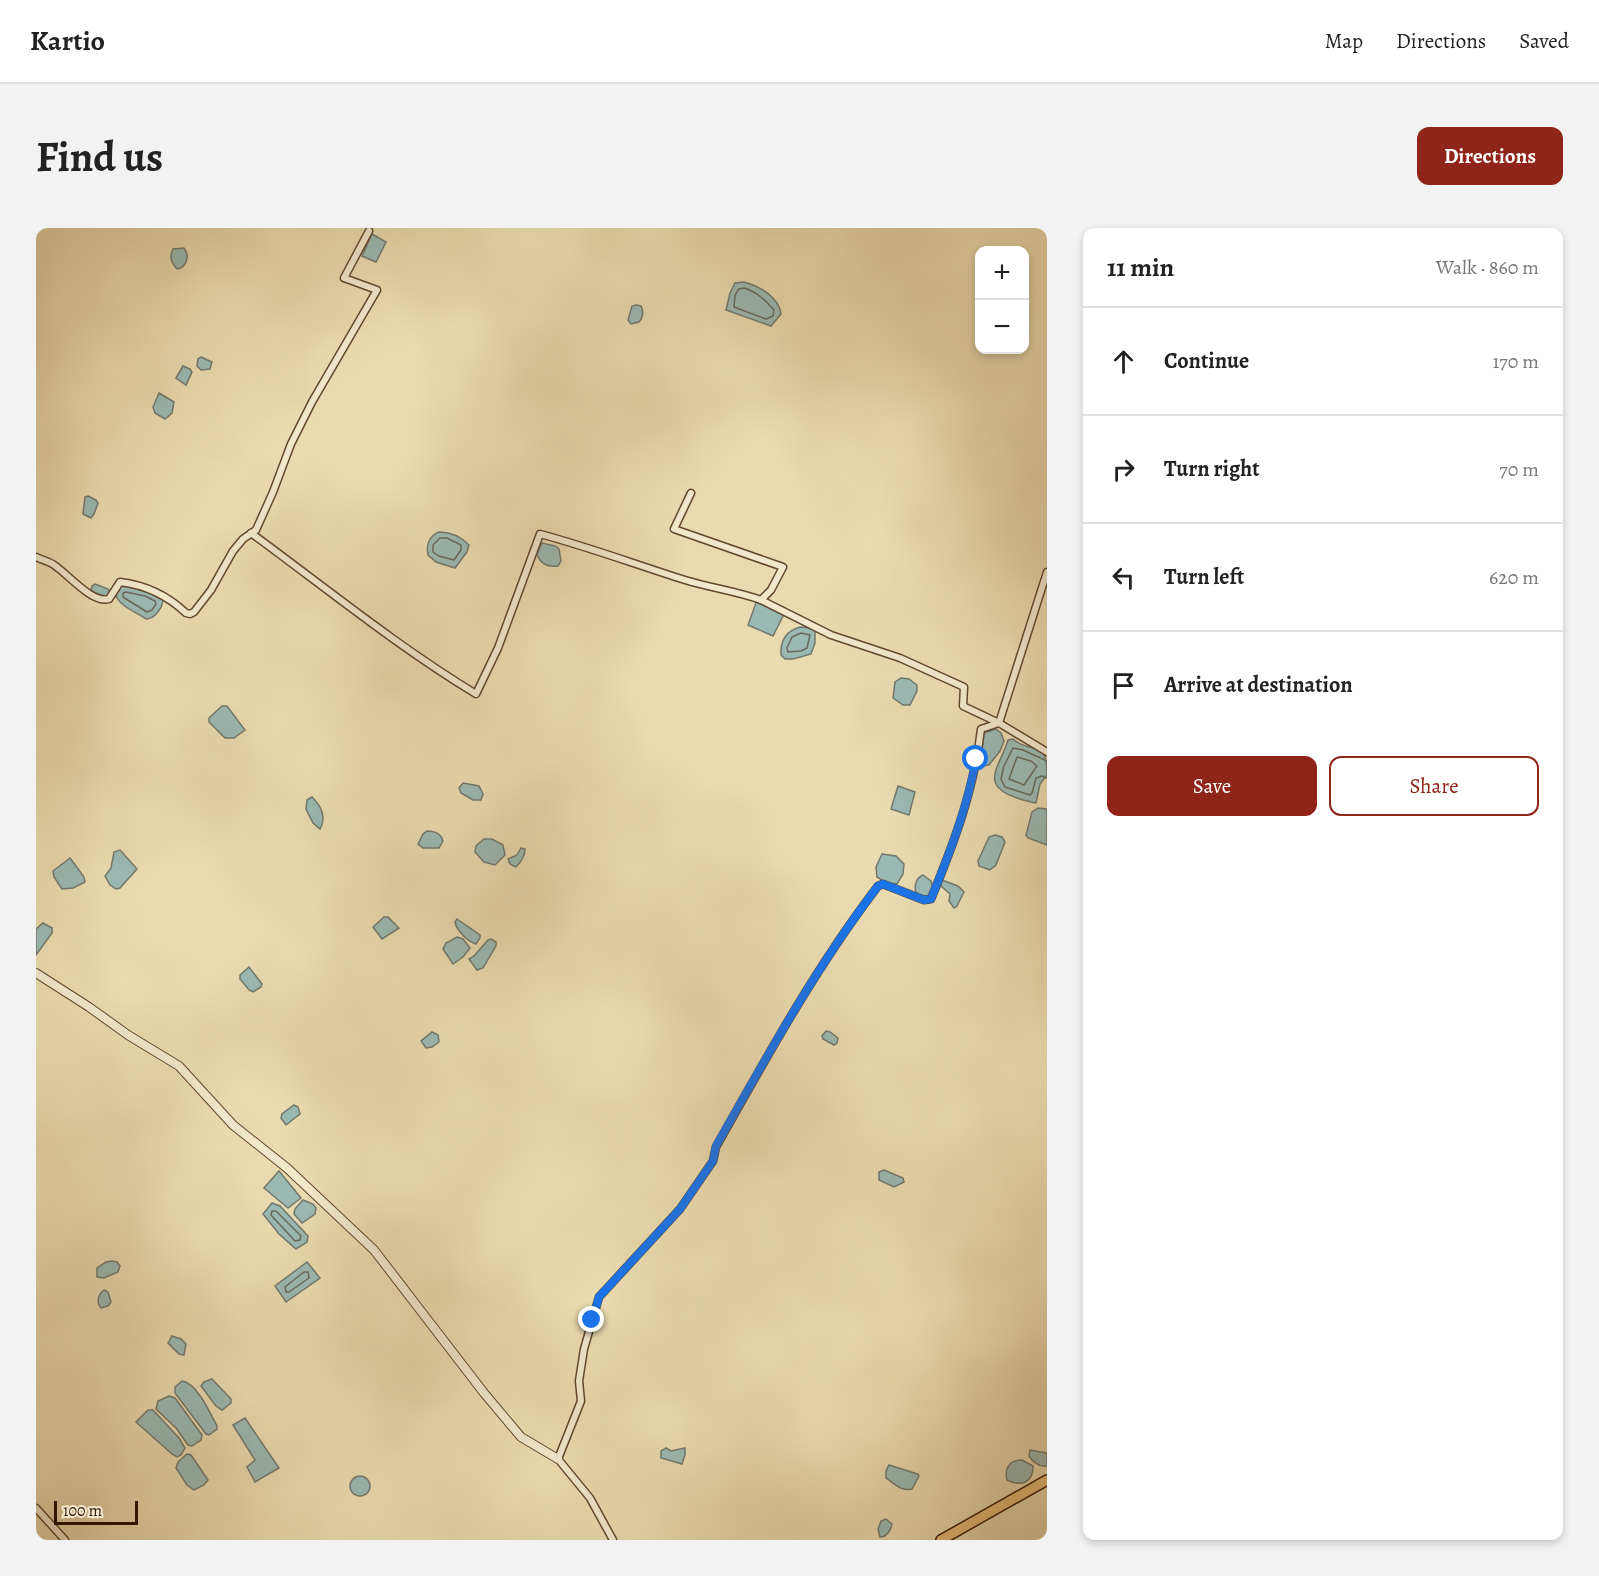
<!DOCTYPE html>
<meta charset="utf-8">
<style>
body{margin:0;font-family:Alegreya,serif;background:#f2f2f2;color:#222}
.controls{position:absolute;right:18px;top:18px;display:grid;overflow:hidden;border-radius:12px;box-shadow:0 3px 9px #0003}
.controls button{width:54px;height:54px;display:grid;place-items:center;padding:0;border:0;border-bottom:2px solid #e0e0e0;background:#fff;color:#222;font:30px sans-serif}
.scale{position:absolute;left:18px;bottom:15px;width:84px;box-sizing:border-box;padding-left:6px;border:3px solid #351603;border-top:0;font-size:16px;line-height:21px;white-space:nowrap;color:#351603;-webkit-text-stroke:4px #f1e7cb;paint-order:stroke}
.stop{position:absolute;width:18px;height:18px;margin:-14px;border:4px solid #1a73e8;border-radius:50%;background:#fff}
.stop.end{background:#1a73e8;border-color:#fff;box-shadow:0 2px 6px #0008}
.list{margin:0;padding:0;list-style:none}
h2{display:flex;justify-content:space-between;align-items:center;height:78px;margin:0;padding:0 24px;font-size:26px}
h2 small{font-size:20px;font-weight:400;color:#767676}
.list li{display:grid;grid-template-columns:39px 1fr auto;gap:18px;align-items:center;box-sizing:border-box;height:108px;padding:0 24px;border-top:2px solid #e0e0e0}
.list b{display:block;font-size:22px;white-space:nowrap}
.list em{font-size:20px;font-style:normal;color:#767676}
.actions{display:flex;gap:12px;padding:18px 24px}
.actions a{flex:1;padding:14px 0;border:2px solid #8f2418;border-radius:12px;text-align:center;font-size:21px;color:#8f2418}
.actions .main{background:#8f2418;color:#fff}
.icon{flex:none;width:33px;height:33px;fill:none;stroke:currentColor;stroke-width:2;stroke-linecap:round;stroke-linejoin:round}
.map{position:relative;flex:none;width:1011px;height:1312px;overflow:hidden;border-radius:12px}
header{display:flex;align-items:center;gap:36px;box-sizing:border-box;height:84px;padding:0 30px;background:#fff;border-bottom:2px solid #e0e0e0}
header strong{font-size:28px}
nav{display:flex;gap:33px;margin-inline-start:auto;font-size:21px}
.intro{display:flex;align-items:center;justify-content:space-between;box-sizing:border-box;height:144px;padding:0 36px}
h1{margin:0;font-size:42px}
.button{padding:15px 27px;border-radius:12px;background:#8f2418;color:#fff;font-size:21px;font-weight:700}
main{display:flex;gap:36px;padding:0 36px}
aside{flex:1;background:#fff;border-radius:12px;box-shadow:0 3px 9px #0003}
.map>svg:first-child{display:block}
</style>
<header>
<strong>Kartio</strong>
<nav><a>Map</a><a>Directions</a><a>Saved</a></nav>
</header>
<div class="intro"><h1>Find us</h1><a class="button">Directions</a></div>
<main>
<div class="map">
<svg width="1011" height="1312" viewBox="0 0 1011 1312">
<rect width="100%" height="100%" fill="#eadaaf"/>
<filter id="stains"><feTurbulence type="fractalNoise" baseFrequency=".00333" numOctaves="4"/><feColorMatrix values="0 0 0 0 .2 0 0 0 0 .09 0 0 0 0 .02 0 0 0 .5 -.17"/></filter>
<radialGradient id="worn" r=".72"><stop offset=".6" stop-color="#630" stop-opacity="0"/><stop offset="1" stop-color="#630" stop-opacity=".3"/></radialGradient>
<g fill="#9ab9b3" stroke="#72786d" stroke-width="1.5">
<polygon points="336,6 350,14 340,34 326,28"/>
<path d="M148,20C153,26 152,35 145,40L141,41C135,34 133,29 137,21Z"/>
<path d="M708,54C723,58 743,69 745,86L735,98L690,82L694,65L699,55Z"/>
<path d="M600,77L605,78C608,83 607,90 603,94L595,96L592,92L596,78Z"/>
<polygon points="165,129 176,134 174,141 165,142 161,138 162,131"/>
<polygon points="147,138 154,141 156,144 150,157 140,150"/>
<polygon points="123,165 138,174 136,185 129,191 119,185 117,179"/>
<polygon points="52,268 60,272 62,275 58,286 55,290 47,286 49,269"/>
<path d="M403,304C415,304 424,308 433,317L431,324L419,340L400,334L392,327C390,317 393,308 403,304Z"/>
<path d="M506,315L519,318L523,321L525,333L522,338C512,339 504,336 501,326Z"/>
<polygon points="59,356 72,361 74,365 71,370 55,363 56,358"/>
<path d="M88,357L117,365L127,371C127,379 119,391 110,391C100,384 85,379 80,368L84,359Z"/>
<polygon points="721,372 748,386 737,408 712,397"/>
<path d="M764,399L775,400L779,403V415L775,426L757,431H749L745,427C744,412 750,403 764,399Z"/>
<polygon points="865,450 873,451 881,457 881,463 874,477 867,477 857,470 859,454"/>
<polygon points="186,478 191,478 209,502 198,510 189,510 173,494 173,490"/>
<polygon points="960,501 965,505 968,513 964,523 953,537 946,538 943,535 947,508 948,505"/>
<path d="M977,511C996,528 1011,508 1011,547L1004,556L1000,575C994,574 987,572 981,570C942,557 964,539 972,512Z"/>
<polygon points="427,555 443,558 447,566 445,572 437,572 425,565 423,560"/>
<polygon points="862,558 879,564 873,587 855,581"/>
<path d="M276,569C285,578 291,589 284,601L277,595L270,581L271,572Z"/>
<polygon points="1002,580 1011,581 1011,617 992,610 990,607 996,584"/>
<path d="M391,603C399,603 405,605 407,613L403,620H387L382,616L387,606Z"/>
<polygon points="959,607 966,609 969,614 960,637 954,642 943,638 942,633 953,609"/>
<polygon points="448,611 456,611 467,617 469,627 459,637 448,634 439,624 440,618"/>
<path d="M485,620L489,621C489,628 485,634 480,639L474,636L472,631L481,627Z"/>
<polygon points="84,622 101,641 84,660 80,661 74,657 69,648 75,640 78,624"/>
<polygon points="846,626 860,628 868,636 867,646 861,656 851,655 841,649 840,639"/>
<polygon points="34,630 48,649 49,654 37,660 26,661 18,649 17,643"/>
<path d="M887,647L895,653L897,660L894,667L888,669L881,666C877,659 880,650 887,647Z"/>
<polygon points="906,652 922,658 928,664 921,678 918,680 913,673 914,666 905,658"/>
<polygon points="348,689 352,689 363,700 346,711 337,699"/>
<path d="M421,691L444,707V710L440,716C431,713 421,703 419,694Z"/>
<polygon points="7,695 16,700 16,705 0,727 0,701"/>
<polygon points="421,709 427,711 434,720 427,729 417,736 407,721 410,715"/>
<polygon points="455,711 460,714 460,718 447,740 441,742 433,731 438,728 452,712"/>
<polygon points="213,739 226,756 225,759 217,764 213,762 204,751 204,747"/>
<polygon points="790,803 794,804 802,810 801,815 798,817 787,811 786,808"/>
<polygon points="396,804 402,807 403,814 396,819 390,820 385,813"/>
<polygon points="258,877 262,879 264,886 250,897 245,890 246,886"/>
<polygon points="848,942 867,950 868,954 858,959 843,952 843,944"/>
<polygon points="243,943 265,970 252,980 228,960"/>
<polygon points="267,972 277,976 280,980 279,986 266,995 258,986 259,981"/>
<polygon points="236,975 244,978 272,1008 271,1014 260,1021 243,1006 227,986"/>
<polygon points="76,1033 81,1034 84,1038 82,1044 68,1050 61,1049 61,1040 70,1034"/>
<polygon points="271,1034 284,1050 250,1074 239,1058"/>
<path d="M68,1062L72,1064L75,1074L72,1078L65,1080C60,1075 62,1066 68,1062Z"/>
<polygon points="136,1108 145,1111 150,1116 148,1127 143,1126 132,1115"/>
<polygon points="176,1151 195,1171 195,1175 186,1182 180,1178 165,1158 168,1154"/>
<path d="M146,1153C161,1155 174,1185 181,1198V1201L173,1207L170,1206L139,1165V1159Z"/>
<polygon points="133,1168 139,1170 166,1207 165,1212 156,1218 152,1217 140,1200 120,1181 122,1173"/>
<polygon points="112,1182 117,1182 143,1210 149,1220 145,1227 141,1229 136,1226 100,1194"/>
<polygon points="209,1190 243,1240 219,1254 211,1239 219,1232 197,1197"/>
<polygon points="630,1220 635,1223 649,1220 649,1227 646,1236 625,1230 625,1223"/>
<path d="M994,1222L1011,1225V1238C1004,1240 996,1233 993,1228Z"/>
<polygon points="151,1226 155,1227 172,1252 168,1257 158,1262 151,1257 140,1240 142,1234"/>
<path d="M986,1232L997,1238C997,1255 985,1259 971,1252C968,1240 974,1232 986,1232Z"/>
<path d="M853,1237L882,1246L883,1248L876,1261C865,1264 858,1255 850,1250V1243Z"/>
<circle cx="324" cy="1258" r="10"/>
<path d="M850,1291L856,1296C855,1302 851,1309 844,1309L842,1301L845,1293Z"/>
</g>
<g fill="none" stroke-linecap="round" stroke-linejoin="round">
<g stroke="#68685b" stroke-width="1.5">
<path d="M708,60C721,64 729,72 738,82L737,88L730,91L698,79L699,67L703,61Z"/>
<polygon points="404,310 411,310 425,317 425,322 418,332 403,328 397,324 397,317"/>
<polygon points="90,364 109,368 119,373 120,376 116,382 111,384 87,369 87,365"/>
<polygon points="765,405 774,407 771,420 765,423 752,424 751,420 756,409"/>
<polygon points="981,529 995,533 1001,538 988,557 973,551"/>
<polyline points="1011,533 987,522 977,520 968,538 965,551 969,559 994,567 996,565 1000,550 1006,548 1011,550"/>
<polygon points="236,983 240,983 265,1008 264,1012 259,1013 235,987"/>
<polygon points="268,1044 272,1044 273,1050 253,1064 250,1064 249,1059"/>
</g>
<g stroke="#62472e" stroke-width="9">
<g id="minor">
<polyline points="655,265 638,301 747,339 735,362 725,372 795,407 864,430 928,459 927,478 963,495 1011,524"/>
<path d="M215,305C290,360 361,418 440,466L462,420L504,306C553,319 601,337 649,352C675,360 700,363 725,372"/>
<path d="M0,329C6,332 13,333 18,337C32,346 56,376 73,371L84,354C109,357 132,368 150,385L154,386L158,384L175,362L197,323L207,311L220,302L237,264L255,216L276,174L341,62L308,50L333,3"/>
<polyline points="0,1280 29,1312"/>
<path d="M577,1312L554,1270L522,1231L545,1173L543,1153L548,1121L563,1069L644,981L677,933L680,919C730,830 780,739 842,658L847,656L888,672L895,671C918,615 938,562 945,501L963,495L1011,344"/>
</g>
</g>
<g stroke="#62472e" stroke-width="10">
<polyline id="tertiary" points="0,745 53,779 92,807 143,838 197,897 251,940 338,1022 448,1165 485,1209 522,1231"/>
</g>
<g stroke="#351603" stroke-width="12">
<polyline id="primary" points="905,1312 1011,1252"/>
</g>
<use href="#minor" stroke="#f1e7cb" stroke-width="6"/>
<use href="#tertiary" stroke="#f1e7cb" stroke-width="8"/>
<use href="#primary" stroke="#e5bd78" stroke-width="9"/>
</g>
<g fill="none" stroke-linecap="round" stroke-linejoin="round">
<path stroke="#1a73e8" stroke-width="8" d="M556,1092L563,1069L644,981L677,933L680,918C730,830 780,739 842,658L847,656L888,672L895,671C914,624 931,581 940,531"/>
</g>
<rect width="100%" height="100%" filter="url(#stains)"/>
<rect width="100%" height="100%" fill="url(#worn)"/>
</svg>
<div class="controls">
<button>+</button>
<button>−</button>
</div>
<div class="scale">100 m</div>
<div class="stop" style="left:940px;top:531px"></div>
<div class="stop end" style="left:556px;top:1092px"></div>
</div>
<aside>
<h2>11 min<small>Walk · 860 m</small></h2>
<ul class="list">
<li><svg class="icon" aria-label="ahead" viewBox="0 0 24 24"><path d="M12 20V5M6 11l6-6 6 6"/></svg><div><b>Continue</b></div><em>170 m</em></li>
<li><svg class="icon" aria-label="right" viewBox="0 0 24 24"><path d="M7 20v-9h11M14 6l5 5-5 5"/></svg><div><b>Turn right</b></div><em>70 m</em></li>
<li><svg class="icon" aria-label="left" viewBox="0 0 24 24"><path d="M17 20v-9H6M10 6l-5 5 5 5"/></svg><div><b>Turn left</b></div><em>620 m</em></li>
<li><svg class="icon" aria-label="arrive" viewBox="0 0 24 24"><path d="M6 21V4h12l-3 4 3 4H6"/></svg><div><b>Arrive at destination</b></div></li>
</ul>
<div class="actions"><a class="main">Save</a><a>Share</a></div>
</aside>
</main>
